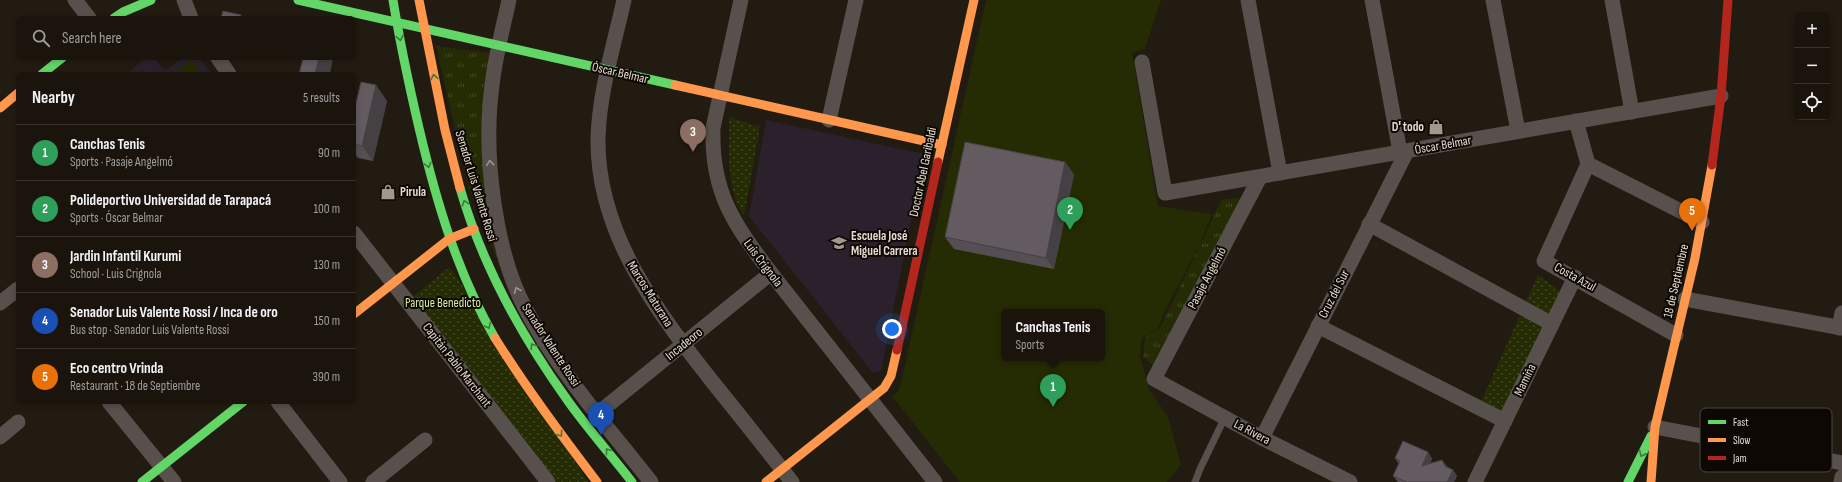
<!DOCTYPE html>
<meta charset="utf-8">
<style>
body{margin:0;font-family:"Sofia Sans Condensed",sans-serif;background:#27211b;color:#f1f3f6}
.controls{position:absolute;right:12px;top:12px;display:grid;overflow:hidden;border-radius:6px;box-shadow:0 2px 6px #0003}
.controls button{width:36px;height:36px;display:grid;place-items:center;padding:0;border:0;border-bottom:1px solid #38332e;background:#1a140d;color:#f1f3f6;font:20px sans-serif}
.you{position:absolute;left:892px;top:329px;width:14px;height:14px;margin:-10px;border:3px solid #fff;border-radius:50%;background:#1a73e8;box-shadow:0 0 0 6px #1a73e833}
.badge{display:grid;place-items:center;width:26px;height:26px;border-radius:50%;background:#0b8043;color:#fff;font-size:13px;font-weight:700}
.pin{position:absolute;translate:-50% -33px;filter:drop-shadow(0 1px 2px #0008)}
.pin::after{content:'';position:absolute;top:21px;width:14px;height:12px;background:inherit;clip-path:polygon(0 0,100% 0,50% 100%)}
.popup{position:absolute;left:1001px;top:309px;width:104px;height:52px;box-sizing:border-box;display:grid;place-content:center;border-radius:6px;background:#1a140d;filter:drop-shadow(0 1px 3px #0005);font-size:13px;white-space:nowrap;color:#9f9e9d}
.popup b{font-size:15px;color:#f1f3f6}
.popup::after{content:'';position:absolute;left:50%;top:100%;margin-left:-8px;border:8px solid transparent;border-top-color:#1a140d}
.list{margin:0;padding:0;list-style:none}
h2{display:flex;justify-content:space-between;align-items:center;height:52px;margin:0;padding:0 16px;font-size:17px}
h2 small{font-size:13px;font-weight:400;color:#9f9e9d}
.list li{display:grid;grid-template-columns:26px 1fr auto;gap:12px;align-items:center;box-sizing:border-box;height:56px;padding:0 16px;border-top:1px solid #38332e}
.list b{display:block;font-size:15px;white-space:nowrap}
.list p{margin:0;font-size:13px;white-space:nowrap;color:#9f9e9d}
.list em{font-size:13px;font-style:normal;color:#9f9e9d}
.icon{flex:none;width:22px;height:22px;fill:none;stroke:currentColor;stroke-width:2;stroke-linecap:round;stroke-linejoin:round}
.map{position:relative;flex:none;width:1842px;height:482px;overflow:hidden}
.search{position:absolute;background:#1a140d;box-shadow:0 2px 6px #0003;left:16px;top:16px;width:340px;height:44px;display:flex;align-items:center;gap:10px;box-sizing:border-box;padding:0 14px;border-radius:6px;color:#9f9e9d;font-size:15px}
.panel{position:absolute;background:#1a140d;box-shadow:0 2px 6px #0003;left:16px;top:72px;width:340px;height:332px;border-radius:6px}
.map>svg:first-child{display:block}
</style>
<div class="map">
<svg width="1842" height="482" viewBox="0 0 1842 482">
<defs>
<pattern id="grass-tufts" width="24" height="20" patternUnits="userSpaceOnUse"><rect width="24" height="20" fill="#252c03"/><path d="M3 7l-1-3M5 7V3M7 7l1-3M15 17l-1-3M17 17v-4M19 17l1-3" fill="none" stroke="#444a27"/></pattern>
<pattern id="park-dots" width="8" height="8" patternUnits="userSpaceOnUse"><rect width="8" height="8" fill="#252c03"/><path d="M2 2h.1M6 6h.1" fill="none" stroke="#444a27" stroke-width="1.8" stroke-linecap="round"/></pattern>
</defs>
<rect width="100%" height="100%" fill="#221b11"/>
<g fill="#2a212c">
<polygon points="145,58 154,58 165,71 182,58 199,58 212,74 127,74"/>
<polygon points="766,120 924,154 881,371 873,373 749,216"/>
</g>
<g fill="url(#grass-tufts)">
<polygon points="436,46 489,53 485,160 507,285 469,188"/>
<polygon points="1245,198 1154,366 1143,357 1145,337 1160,328 1222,199"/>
</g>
<g fill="url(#park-dots)">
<path d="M729,117L760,127L744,216C725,189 730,149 729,117Z"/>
<polygon points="448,268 453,271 588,482 557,482 410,299"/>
<polygon points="1538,275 1561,292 1498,422 1480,404"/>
</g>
<g fill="#252c03" fill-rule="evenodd">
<path d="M986,0H1161L1145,49L1132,53L1158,206L1212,214L1199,246L1164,313L1158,328L1142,338L1140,356L1149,389L1168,417L1181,465L1167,482H960L892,396L898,392L902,378ZM1004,312H1102V358H1004Z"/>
<polygon points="191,60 203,74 174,74"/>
</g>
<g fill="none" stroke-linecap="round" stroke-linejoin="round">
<polyline stroke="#57504c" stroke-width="7" points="1195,482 1200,469 1225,417"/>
<g stroke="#57504c" stroke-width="15">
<polyline points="75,0 89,18"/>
<polyline points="184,0 191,18"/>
<path d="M509,0C503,28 495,57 492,86C483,152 494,249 525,308C558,371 607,426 651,482"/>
<path d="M624,0C614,45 599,93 598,139C597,235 659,314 715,385C741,417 767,450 792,482"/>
<path d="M741,0L713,128C711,193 734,224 771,273L935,482"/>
<polyline points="1248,0 1280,173"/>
<polyline points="1372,0 1400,152"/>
<polyline points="1493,0 1518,131"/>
<polyline points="1612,0 1632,112"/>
<polyline points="218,58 229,74"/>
<polyline points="1142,62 1165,193 1721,96"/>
<polyline points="829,120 856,0"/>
<polyline points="1576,121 1588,164 1702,222"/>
<polyline points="1588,164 1544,261 1676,335"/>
<polyline points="1260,177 1154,379 1262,438 1350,482"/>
<polyline points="1369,224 1552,324"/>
<polyline points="354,233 548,482"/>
<polyline points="1685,299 1842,328"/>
<polyline points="0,303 18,289"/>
<polyline points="1318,326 1505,421"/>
<polyline points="1839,328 1842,313"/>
<polyline points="109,402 174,482"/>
<polyline points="278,402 340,482"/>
<polyline points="597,414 771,273"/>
<polyline points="1655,427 1842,463"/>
<polyline points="0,437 18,422"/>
<polyline points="1262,438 1407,151"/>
<polyline points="373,482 425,440"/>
<polyline points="1475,482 1575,277"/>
<polyline points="1841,482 1842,477"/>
</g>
<g stroke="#63d668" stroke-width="9">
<polyline points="298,0 675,85"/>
<path d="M393,0C400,43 409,85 419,128C436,200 457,273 495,338"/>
<polyline points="114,18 123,12 151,0"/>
<polyline points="42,74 62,58"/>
<path d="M460,188C482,265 522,337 568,401C588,429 611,455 632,482"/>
<polyline points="142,482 243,402"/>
<polyline points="1628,482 1651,436"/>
</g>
<g stroke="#ff974d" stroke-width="9">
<polyline points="419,0 445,130 460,188"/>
<polyline points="675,85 942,145"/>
<polyline points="0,108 18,93"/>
<polyline points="938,162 974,0"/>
<polyline points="354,314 449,239 474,229"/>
<path d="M495,338C526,388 561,435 597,482"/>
<polyline points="766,482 884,388 891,376 897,350"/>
<polyline points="1651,482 1655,427 1695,258 1712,165"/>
</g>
<g stroke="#b3261e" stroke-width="9">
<polyline points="1712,165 1721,96 1728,0"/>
<polyline points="897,350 938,162"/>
</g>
</g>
<g fill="#554e53">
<polygon points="387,101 373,161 358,158 354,153 354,111"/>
<polygon points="1074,174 1054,269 954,249 945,237"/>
<polygon points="1428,452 1432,459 1430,463 1442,460 1447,468 1453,470 1457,476 1454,482 1398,482 1393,476 1399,464 1395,458"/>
</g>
<g fill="#454043">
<polygon points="319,58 333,58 330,74 315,74"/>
<polygon points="376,85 387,101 373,161 362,146"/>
<polygon points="1065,162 1074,174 1054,269 1046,258"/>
<polygon points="1428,452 1432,459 1426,472 1422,466"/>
<polygon points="1442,460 1447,466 1449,473 1445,466"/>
<polygon points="1453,470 1457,476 1454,482 1447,482"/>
</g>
<g fill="#635b60" stroke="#454043">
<polygon points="223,11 241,15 240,18 221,18"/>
<polygon points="303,58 319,58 315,74 299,74"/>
<polygon points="361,82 376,85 362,146 354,144 354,111"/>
<polygon points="965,142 1065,162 1046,258 945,237"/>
<polygon points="1403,441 1428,452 1422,466 1442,460 1445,466 1453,470 1447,482 1407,482 1393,476 1400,461 1395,458"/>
</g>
<defs><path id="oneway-chevron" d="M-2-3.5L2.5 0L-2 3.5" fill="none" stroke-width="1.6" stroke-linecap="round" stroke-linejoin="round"/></defs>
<g stroke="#3c793b">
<use href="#oneway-chevron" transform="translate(400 38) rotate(79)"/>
<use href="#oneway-chevron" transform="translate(434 77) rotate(-101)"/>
<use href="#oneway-chevron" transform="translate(428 165) rotate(76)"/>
<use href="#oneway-chevron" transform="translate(465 203) rotate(-108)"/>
<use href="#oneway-chevron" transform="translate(488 326) rotate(62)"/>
<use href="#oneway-chevron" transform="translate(533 346) rotate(-122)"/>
<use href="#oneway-chevron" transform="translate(560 434) rotate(53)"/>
<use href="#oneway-chevron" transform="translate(608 451) rotate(-128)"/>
<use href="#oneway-chevron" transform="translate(1642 454) rotate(116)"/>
</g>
<g stroke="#9e968e">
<use href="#oneway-chevron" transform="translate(490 163) rotate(-96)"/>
<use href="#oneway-chevron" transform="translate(517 290) rotate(-113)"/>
</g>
<defs>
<g id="shop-bare" transform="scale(1.2)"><path d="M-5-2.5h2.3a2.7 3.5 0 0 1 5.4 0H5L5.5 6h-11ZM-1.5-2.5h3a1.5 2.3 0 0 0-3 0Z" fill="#a0988d" stroke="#0d0803" stroke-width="2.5" paint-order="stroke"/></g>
<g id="school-bare" transform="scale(1.2)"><path d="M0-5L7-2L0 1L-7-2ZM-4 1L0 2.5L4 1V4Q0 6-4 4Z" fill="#a0988d" stroke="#0d0803" stroke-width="2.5" paint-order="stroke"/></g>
</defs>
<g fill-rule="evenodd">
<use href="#shop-bare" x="1436" y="127"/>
<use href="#shop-bare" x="388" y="192"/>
<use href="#school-bare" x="839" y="243"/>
</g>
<g text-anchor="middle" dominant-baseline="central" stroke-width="4" stroke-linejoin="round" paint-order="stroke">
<g font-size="13" fill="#e4dbd0" stroke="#0d0803">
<text transform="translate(620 73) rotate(13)">Óscar Belmar</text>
<text transform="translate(1443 145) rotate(-10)">Óscar Belmar</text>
<text transform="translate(923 172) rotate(-78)">Doctor Abel Garibaldi</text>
<text transform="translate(476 186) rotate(73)">Senador Luis Valente Rossi</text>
<text transform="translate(763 263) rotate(53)">Luis Crignola</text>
<text transform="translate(1575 277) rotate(29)">Costa Azul</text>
<text transform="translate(1207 278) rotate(-62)">Pasaje Angelmó</text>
<text transform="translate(1676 281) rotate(-77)">18 de Septiembre</text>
<text transform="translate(650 294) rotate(58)">Marcos Maturana</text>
<text transform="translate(1334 294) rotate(-63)">Cruz del Sur</text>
<text transform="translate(684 344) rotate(-39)">Incadeoro</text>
<text transform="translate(551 345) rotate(57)">Senador Valente Rossi</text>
<text transform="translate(457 365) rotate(52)">Capitán Pablo Marchant</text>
<text transform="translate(1525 380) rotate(-64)">Mamiña</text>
<text transform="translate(1252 432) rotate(28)">La Rivera</text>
</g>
<g font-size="13" font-weight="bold" fill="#e4dbd0" stroke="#0d0803" text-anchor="start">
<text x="1424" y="127" text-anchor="end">D' todo</text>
<text x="400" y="192">Pirula</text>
<text x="851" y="236">Escuela José<tspan x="851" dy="15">Miguel Carrera</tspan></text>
</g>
<g font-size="13" fill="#d6eca1" stroke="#0d0803">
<text x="443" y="303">Parque Benedicto</text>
</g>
</g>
<rect x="1700" y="408" width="132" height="64" rx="6" fill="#0d0803" stroke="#4e4740" stroke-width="1"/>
<rect x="1708" y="420" width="18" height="4" fill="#63d668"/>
<rect x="1708" y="438" width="18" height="4" fill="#ff974d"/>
<rect x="1708" y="456" width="18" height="4" fill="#b3261e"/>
<g font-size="11" fill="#e4dbd0">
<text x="1733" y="426">Fast</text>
<text x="1733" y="444">Slow</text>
<text x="1733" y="462">Jam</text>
</g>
</svg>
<div class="controls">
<button>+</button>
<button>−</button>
<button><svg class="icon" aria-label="locate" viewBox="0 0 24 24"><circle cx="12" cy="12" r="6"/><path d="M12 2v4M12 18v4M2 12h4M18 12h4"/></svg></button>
</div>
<div class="you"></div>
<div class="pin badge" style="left:1053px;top:407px;background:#2e9e5b">1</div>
<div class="popup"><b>Canchas Tenis</b>Sports</div>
<div class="pin badge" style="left:1070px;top:230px;background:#2e9e5b">2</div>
<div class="pin badge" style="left:693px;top:152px;background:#8d6e63">3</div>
<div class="pin badge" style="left:601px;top:435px;background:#1a4fb4">4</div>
<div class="pin badge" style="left:1692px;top:231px;background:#e8710a">5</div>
<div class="search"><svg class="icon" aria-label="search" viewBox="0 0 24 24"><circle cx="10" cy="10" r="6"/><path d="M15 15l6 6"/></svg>Search here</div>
<section class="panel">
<h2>Nearby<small>5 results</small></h2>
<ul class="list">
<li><span class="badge" style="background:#2e9e5b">1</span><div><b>Canchas Tenis</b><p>Sports · Pasaje Angelmó</p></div><em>90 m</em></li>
<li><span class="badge" style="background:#2e9e5b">2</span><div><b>Polideportivo Universidad de Tarapacá</b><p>Sports · Óscar Belmar</p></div><em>100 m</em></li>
<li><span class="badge" style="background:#8d6e63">3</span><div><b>Jardin Infantil Kurumi</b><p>School · Luis Crignola</p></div><em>130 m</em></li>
<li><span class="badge" style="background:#1a4fb4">4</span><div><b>Senador Luis Valente Rossi / Inca de oro</b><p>Bus stop · Senador Luis Valente Rossi</p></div><em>150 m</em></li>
<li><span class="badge" style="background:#e8710a">5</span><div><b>Eco centro Vrinda</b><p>Restaurant · 18 de Septiembre</p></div><em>390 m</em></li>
</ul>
</section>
</div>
